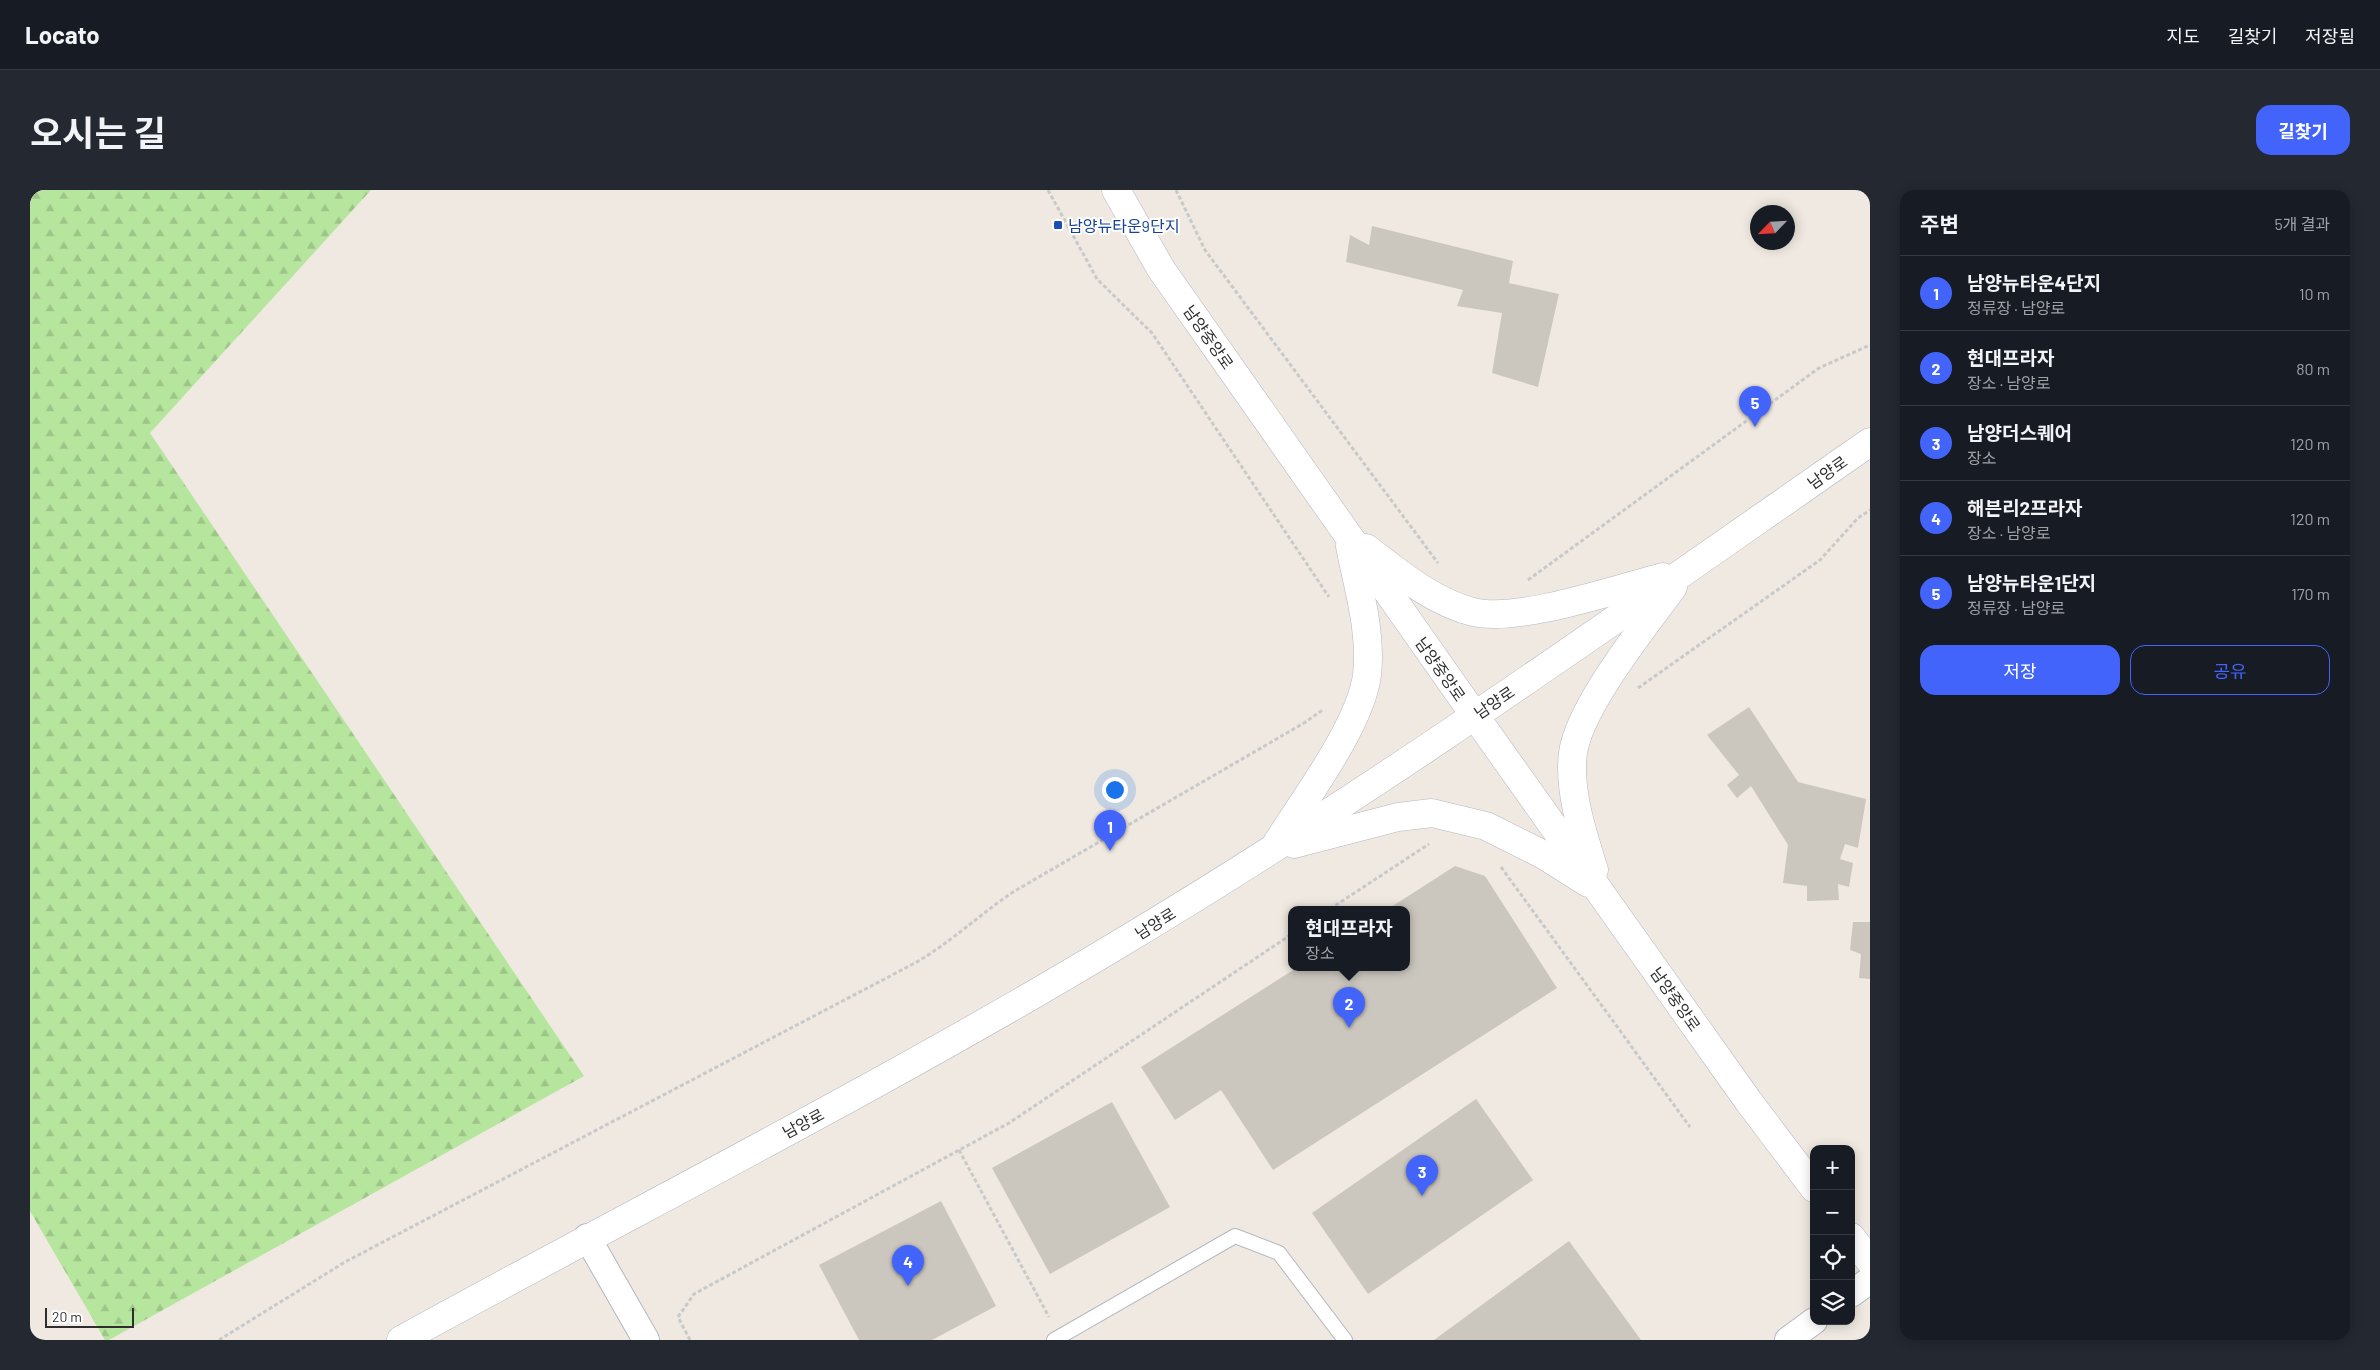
<!DOCTYPE html>
<html lang="ko">
<meta charset="utf-8">
<style>
body{margin:0;font-family:Barlow,"Noto Sans KR",sans-serif;background:#242831;color:#f1f3f6}
.controls{position:absolute;right:15px;bottom:15px;display:grid;overflow:hidden;border-radius:10px;box-shadow:0 2px 12px #0003}
.controls button{width:45px;height:45px;display:grid;place-items:center;padding:0;border:0;border-bottom:1px solid #363941;background:#171b24;color:#f1f3f6;font:25px sans-serif}
.compass{position:absolute;left:1720px;top:15px;width:45px;height:45px;border-radius:50%;background:#171b24;box-shadow:0 2px 12px #0003;rotate:245deg}
.scale{position:absolute;left:15px;bottom:12px;width:89px;box-sizing:border-box;padding-left:5px;border:2px solid #2e2e2e;border-top:0;font-size:14px;line-height:18px;white-space:nowrap;color:#2e2e2e;-webkit-text-stroke:4px #fff;paint-order:stroke}
.you{position:absolute;left:1084px;top:599px;width:18px;height:18px;margin:-12px;border:4px solid #fff;border-radius:50%;background:#1a73e8;box-shadow:0 0 0 8px #1a73e833}
.badge{display:grid;place-items:center;width:32px;height:32px;border-radius:50%;background:#4264fb;color:#fff;font-size:16px;font-weight:700}
.pin{position:absolute;translate:-50% -41px;filter:drop-shadow(0 1px 2px #0008)}
.pin::after{content:'';position:absolute;top:26px;width:18px;height:15px;background:inherit;clip-path:polygon(0 0,100% 0,50% 100%)}
.popup{position:absolute;left:1258px;top:716px;width:122px;height:65px;box-sizing:border-box;display:grid;place-content:center;border-radius:10px;background:#171b24;filter:drop-shadow(0 1px 4px #0005);font-size:16px;white-space:nowrap;color:#9ea1a6}
.popup b{font-size:19px;color:#f1f3f6}
.popup::after{content:'';position:absolute;left:50%;top:100%;margin-left:-10px;border:10px solid transparent;border-top-color:#171b24}
.list{margin:0;padding:0;list-style:none}
h2{display:flex;justify-content:space-between;align-items:center;height:65px;margin:0;padding:0 20px;font-size:21px}
h2 small{font-size:16px;font-weight:400;color:#9ea1a6}
.list li{display:grid;grid-template-columns:32px 1fr auto;gap:15px;align-items:center;box-sizing:border-box;height:75px;padding:0 20px;border-top:1px solid #363941}
.list b{display:block;font-size:19px;white-space:nowrap}
.list p{margin:0;font-size:16px;white-space:nowrap;color:#9ea1a6}
.list em{font-size:16px;font-style:normal;color:#9ea1a6}
.actions{display:flex;gap:10px;padding:15px 20px}
.actions a{flex:1;padding:11px 0;border:1px solid #4264fb;border-radius:15px;text-align:center;font-size:18px;color:#4264fb}
.actions .main{background:#4264fb;color:#fff}
.icon{flex:none;width:28px;height:28px;fill:none;stroke:currentColor;stroke-width:2;stroke-linecap:round;stroke-linejoin:round}
.map{position:relative;flex:none;width:1840px;height:1150px;overflow:hidden;border-radius:15px}
header{display:flex;align-items:center;gap:30px;box-sizing:border-box;height:70px;padding:0 25px;background:#171b24;border-bottom:1px solid #363941}
header strong{font-size:24px}
nav{display:flex;gap:28px;margin-inline-start:auto;font-size:18px}
.intro{display:flex;align-items:center;justify-content:space-between;box-sizing:border-box;height:120px;padding:0 30px}
h1{margin:0;font-size:35px}
.button{padding:12px 22px;border-radius:15px;background:#4264fb;color:#fff;font-size:18px;font-weight:700}
main{display:flex;gap:30px;padding:0 30px}
aside{flex:1;background:#171b24;border-radius:15px;box-shadow:0 2px 12px #0003}
.map>svg:first-child{display:block}
</style>
<header>
<strong>Locato</strong>
<nav><a>지도</a><a>길찾기</a><a>저장됨</a></nav>
</header>
<div class="intro"><h1>오시는 길</h1><a class="button">길찾기</a></div>
<main>
<div class="map">
<svg width="1840" height="1150" viewBox="0 0 1840 1150">
<defs>
<pattern id="forest-firs" width="22" height="20" patternUnits="userSpaceOnUse" patternTransform="scale(1.25)"><rect width="22" height="20" fill="#b6e59e"/><path d="M5 1l3.5 6h-7zM16 11l3.5 6h-7z" fill="#9dc588"/></pattern>
</defs>
<rect width="100%" height="100%" fill="#efe9e1"/>
<polygon fill="url(#forest-firs)" points="0,0 341,0 120,243 554,886 79,1150 75,1150 0,1021"/>
<g fill="#cbc7bf">
<polygon points="1342,36 1483,71 1479,93 1529,104 1508,197 1462,183 1472,123 1427,116 1433,100 1316,72 1320,45 1339,55"/>
<polygon points="1719,517 1768,592 1836,609 1828,658 1815,654 1810,669 1823,673 1819,697 1808,694 1809,710 1777,711 1777,696 1753,693 1758,655 1721,596 1707,608 1697,595 1709,585 1677,545"/>
<polygon points="1425,676 1455,686 1527,798 1243,980 1191,900 1145,930 1111,877 1268,777 1376,777 1376,719 1358,719"/>
<polygon points="1823,732 1840,732 1840,789 1829,788 1831,764 1820,760"/>
<polygon points="1446,909 1503,990 1338,1104 1282,1023"/>
<polygon points="1082,912 1140,1017 1020,1084 962,978"/>
<polygon points="911,1011 966,1116 902,1150 829,1150 789,1075"/>
<polygon points="1539,1051 1611,1150 1404,1150"/>
</g>
<g fill="none" stroke-linecap="round" stroke-linejoin="round">
<g stroke="#b4b7c1" stroke-width="16">
<polyline id="lane" points="1024,1150 1205,1046 1249,1063 1315,1150"/>
</g>
<g stroke="#b4b7c1" stroke-width="28">
<g id="street">
<polyline points="557,1047 616,1150"/>
<polyline points="1821,1104 1840,1090"/>
<polyline points="1758,1150 1784,1131"/>
</g>
</g>
<g stroke="#b4b7c1" stroke-width="29">
<g id="secondary">
<polyline points="1086,0 1131,79 1445,526 1719,912 1784,998"/>
<path d="M1336,358C1369,383 1403,412 1443,422C1488,433 1587,399 1633,387"/>
<path d="M1247,653C1274,610 1331,534 1337,485C1342,442 1328,398 1320,356"/>
<polyline points="1264,654 1368,627 1402,623 1456,636 1512,664 1558,693"/>
<path d="M1564,680C1553,645 1538,600 1543,563C1549,517 1614,437 1643,397"/>
<polyline points="1821,1047 1840,1071"/>
<path d="M371,1150C609,1019 851,897 1084,757C1344,602 1591,425 1840,252"/>
</g>
</g>
<g stroke="#c9c9c9" stroke-width="3" stroke-dasharray="4 2.5" stroke-linecap="butt">
<polyline points="1018,0 1067,89 1122,143 1299,407"/>
<polyline points="1146,0 1175,60 1408,373"/>
<polyline points="1498,390 1789,178 1840,155"/>
<polyline points="1608,498 1790,370 1828,328 1840,320"/>
<polyline points="1471,677 1660,937"/>
<polyline points="1300,719 1399,654"/>
<polyline points="929,960 1019,1127"/>
<path d="M189,1150L315,1072L885,773C920,753 949,725 983,702L1274,533L1294,519"/>
<polyline points="660,1150 648,1127 664,1104 979,933 1262,744"/>
</g>
<use href="#lane" stroke="#fff" stroke-width="14"/>
<use href="#street" stroke="#fff" stroke-width="26"/>
<use href="#secondary" stroke="#fff" stroke-width="28"/>
</g>
<rect fill="#1a4fb4" stroke="#fff" stroke-width="2" x="1023" y="30" width="10" height="10" rx="2.5"/>
<g text-anchor="middle" dominant-baseline="central" stroke-width="4" stroke-linejoin="round" paint-order="stroke">
<g font-size="16" fill="#164399" stroke="#fff" text-anchor="start">
<text x="1038" y="35">남양뉴타운9단지</text>
</g>
<g font-size="16" fill="#2e2e2e" stroke="#fff">
<text transform="translate(1179 147) rotate(55)">남양중앙로</text>
<text transform="translate(1797 282) rotate(-35)">남양로</text>
<text transform="translate(1411 479) rotate(55)">남양중앙로</text>
<text transform="translate(1464 512) rotate(-34)">남양로</text>
<text transform="translate(1125 733) rotate(-32)">남양로</text>
<text transform="translate(1646 809) rotate(55)">남양중앙로</text>
<text transform="translate(773 933) rotate(-28)">남양로</text>
</g>
</g>
</svg>
<div class="controls">
<button>+</button>
<button>−</button>
<button><svg class="icon" aria-label="locate" viewBox="0 0 24 24"><circle cx="12" cy="12" r="6"/><path d="M12 2v4M12 18v4M2 12h4M18 12h4"/></svg></button>
<button><svg class="icon" aria-label="layers" viewBox="0 0 24 24"><path d="M12 4l9 5-9 5-9-5zM3 14l9 5 9-5"/></svg></button>
</div>
<svg class="compass" viewBox="-18 -18 36 36"><path d="M0-13l5 13h-10z" fill="#e53935"/><path d="M0 13l5-13h-10z" fill="#9ea1a6"/></svg>
<div class="scale">20 m</div>
<div class="you"></div>
<div class="pin badge" style="left:1080px;top:661px">1</div>
<div class="pin badge" style="left:1319px;top:838px">2</div>
<div class="popup"><b>현대프라자</b>장소</div>
<div class="pin badge" style="left:1392px;top:1006px">3</div>
<div class="pin badge" style="left:878px;top:1096px">4</div>
<div class="pin badge" style="left:1725px;top:237px">5</div>
</div>
<aside>
<h2>주변<small>5개 결과</small></h2>
<ul class="list">
<li><span class="badge">1</span><div><b>남양뉴타운4단지</b><p>정류장 · 남양로</p></div><em>10 m</em></li>
<li><span class="badge">2</span><div><b>현대프라자</b><p>장소 · 남양로</p></div><em>80 m</em></li>
<li><span class="badge">3</span><div><b>남양더스퀘어</b><p>장소</p></div><em>120 m</em></li>
<li><span class="badge">4</span><div><b>해븐리2프라자</b><p>장소 · 남양로</p></div><em>120 m</em></li>
<li><span class="badge">5</span><div><b>남양뉴타운1단지</b><p>정류장 · 남양로</p></div><em>170 m</em></li>
</ul>
<div class="actions"><a class="main">저장</a><a>공유</a></div>
</aside>
</main>
